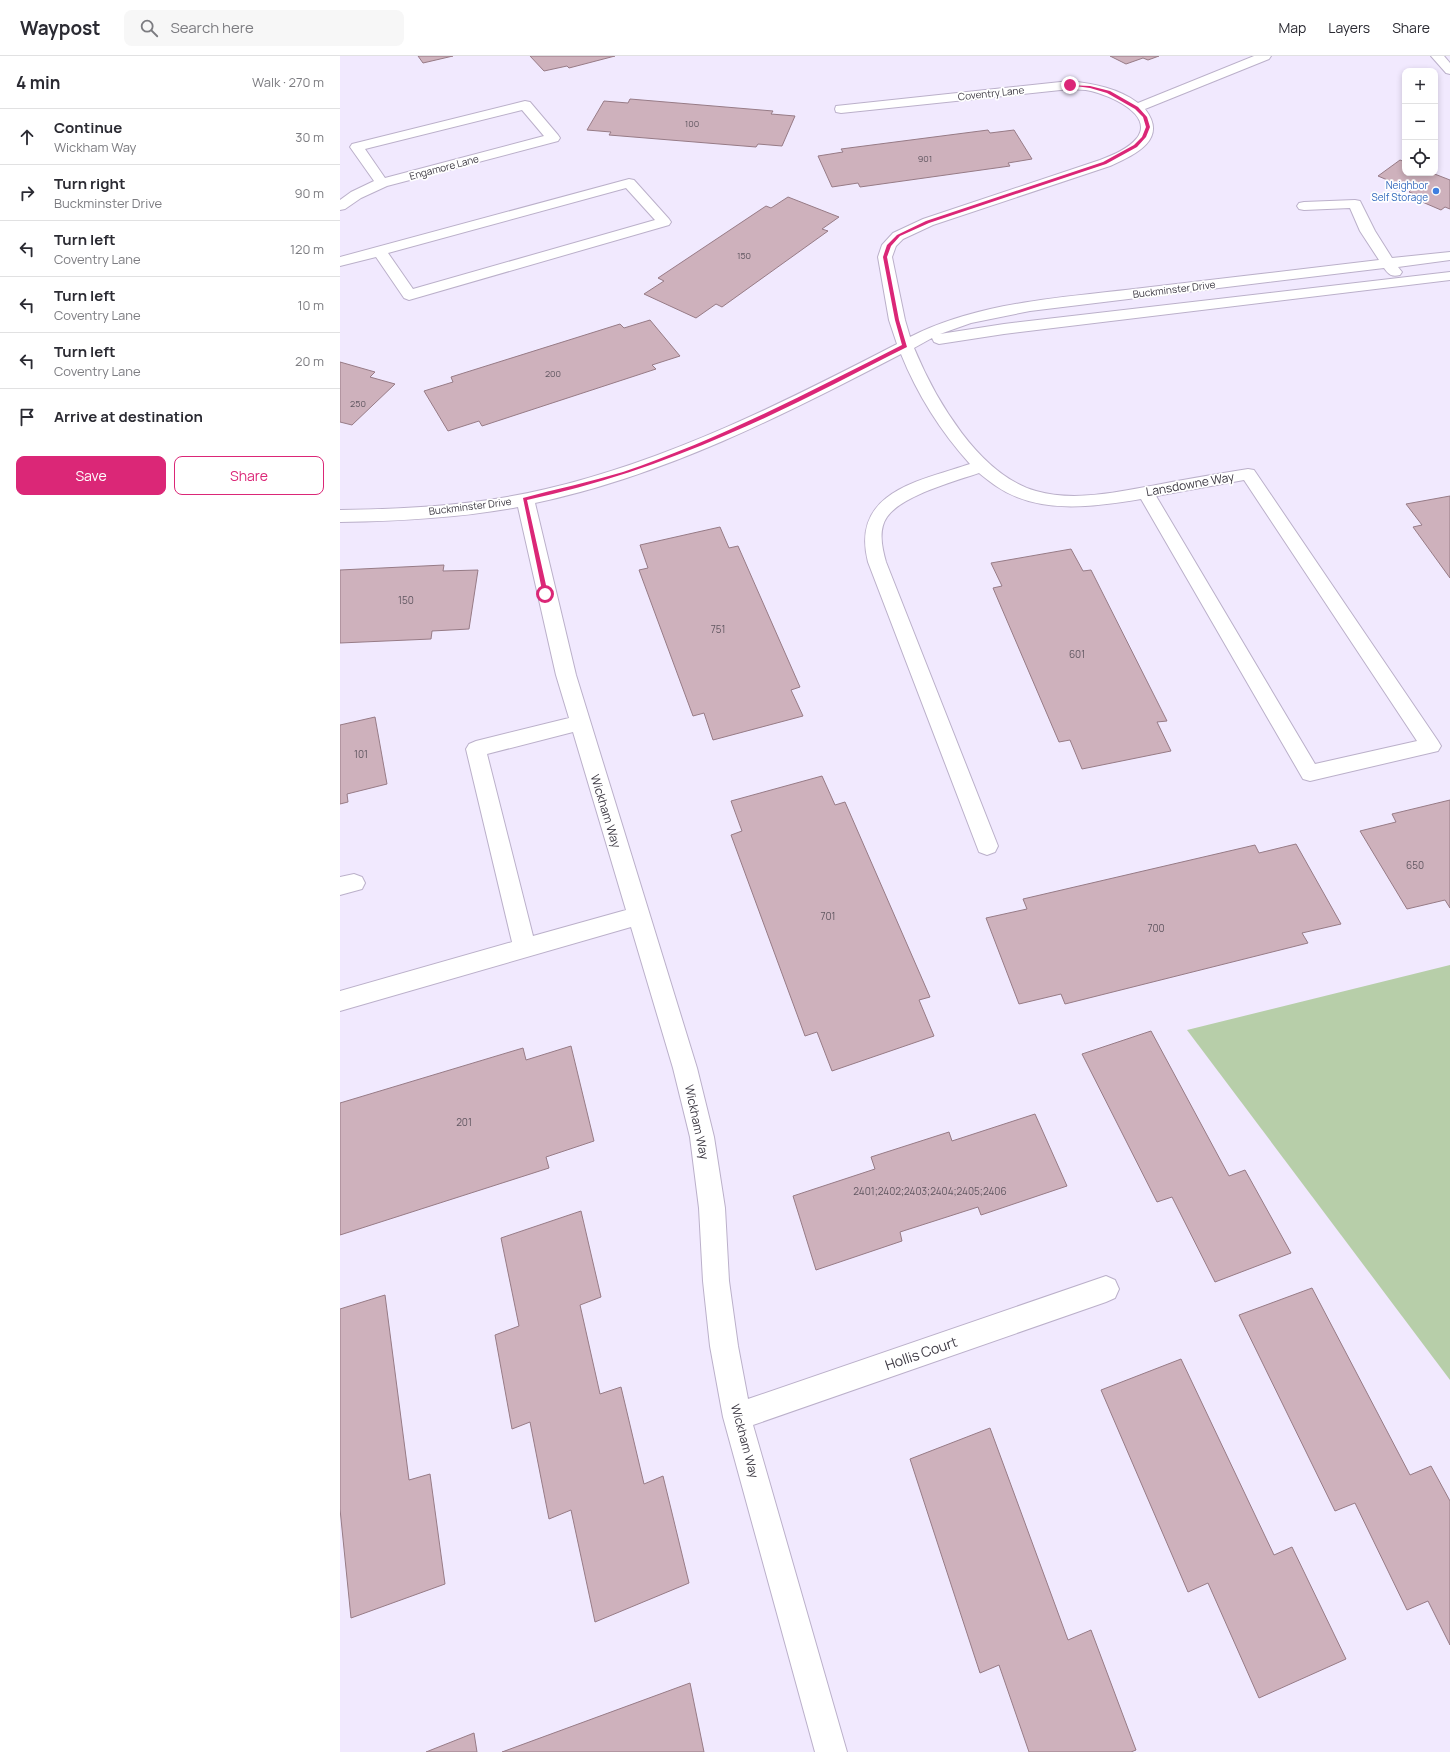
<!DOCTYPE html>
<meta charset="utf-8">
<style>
body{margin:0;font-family:Manrope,sans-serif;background:#f7f7f7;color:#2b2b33}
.controls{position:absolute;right:12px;top:12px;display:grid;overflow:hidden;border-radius:8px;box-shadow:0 2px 6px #0003}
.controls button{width:36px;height:36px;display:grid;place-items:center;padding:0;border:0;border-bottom:1px solid #e1e1e2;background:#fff;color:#2b2b33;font:20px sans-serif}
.stop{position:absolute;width:12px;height:12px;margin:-9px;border:3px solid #db2777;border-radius:50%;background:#fff}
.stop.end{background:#db2777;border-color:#fff;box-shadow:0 1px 4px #0008}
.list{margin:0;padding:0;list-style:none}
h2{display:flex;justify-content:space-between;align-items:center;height:52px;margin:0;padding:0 16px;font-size:17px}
h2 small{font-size:13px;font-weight:400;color:#7c7c81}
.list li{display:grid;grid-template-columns:26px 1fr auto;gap:12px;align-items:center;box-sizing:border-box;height:56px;padding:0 16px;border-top:1px solid #e1e1e2}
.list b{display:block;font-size:15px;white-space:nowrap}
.list p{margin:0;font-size:13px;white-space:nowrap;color:#7c7c81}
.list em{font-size:13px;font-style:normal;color:#7c7c81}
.actions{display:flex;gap:8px;padding:12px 16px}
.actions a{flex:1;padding:9px 0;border:1px solid #db2777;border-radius:8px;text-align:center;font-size:14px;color:#db2777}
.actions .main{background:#db2777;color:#fff}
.icon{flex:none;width:22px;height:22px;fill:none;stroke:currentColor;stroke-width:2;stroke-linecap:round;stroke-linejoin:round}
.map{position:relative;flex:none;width:1110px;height:1696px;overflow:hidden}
header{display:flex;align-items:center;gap:24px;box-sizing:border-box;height:56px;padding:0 20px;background:#fff;border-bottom:1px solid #e1e1e2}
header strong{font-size:19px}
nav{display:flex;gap:22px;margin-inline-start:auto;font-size:14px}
.search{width:280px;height:36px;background:#f7f7f7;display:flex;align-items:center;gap:10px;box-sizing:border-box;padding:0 14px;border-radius:8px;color:#7c7c81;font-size:15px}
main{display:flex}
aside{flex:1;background:#fff}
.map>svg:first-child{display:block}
</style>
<header>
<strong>Waypost</strong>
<div class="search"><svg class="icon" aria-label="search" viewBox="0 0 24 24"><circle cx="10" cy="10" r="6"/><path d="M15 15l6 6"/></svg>Search here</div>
<nav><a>Map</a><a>Layers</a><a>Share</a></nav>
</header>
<main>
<aside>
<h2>4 min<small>Walk · 270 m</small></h2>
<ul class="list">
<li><svg class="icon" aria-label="ahead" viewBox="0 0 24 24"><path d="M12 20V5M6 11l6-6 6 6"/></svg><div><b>Continue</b><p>Wickham Way</p></div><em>30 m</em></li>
<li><svg class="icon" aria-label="right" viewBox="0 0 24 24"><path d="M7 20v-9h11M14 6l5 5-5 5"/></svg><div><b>Turn right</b><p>Buckminster Drive</p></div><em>90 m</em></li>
<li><svg class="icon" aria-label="left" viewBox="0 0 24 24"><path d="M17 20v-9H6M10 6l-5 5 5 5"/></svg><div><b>Turn left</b><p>Coventry Lane</p></div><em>120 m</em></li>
<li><svg class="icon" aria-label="left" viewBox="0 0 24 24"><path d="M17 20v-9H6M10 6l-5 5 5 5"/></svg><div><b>Turn left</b><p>Coventry Lane</p></div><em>10 m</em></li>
<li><svg class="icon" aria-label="left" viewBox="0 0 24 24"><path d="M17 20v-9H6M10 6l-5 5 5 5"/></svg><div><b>Turn left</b><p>Coventry Lane</p></div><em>20 m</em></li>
<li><svg class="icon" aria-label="arrive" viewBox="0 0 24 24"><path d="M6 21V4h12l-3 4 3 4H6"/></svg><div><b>Arrive at destination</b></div></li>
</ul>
<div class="actions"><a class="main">Save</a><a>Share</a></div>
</aside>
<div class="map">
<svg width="1110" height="1696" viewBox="0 0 1110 1696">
<rect width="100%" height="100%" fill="#f1e9fe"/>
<polygon fill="#b7cea9" points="1110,909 1110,1324 847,974"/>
<g fill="#ceb1bc" stroke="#977b86">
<polygon points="78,0 113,0 83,7"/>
<polygon points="190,0 275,0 229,12 227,10 204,15"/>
<polygon points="770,0 819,0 808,4 803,2 786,8"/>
<polygon points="290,43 433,55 431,58 455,60 442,90 418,88 416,91 269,79 271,76 247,74 264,45 288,47"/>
<polygon points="648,74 650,77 674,74 692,103 668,107 670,110 520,131 518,127 492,131 478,100 503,96 501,93"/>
<polygon points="1060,104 1065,106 1065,117 1092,117 1110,124 1110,153 1105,151 1101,154 1080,145 1084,142 1069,136 1071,134 1038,120"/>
<polygon points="448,141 499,161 482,173 488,175 382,251 376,248 356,262 304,238 324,225 318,222 426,150 431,152"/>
<polygon points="310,264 340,300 312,309 316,313 142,370 139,365 108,375 84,335 113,326 111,321 280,268 284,272"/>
<polygon points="0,306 35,316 30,321 55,328 12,369 0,366"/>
<polygon points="1110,440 1110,522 1073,471 1082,469 1066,448"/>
<polygon points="380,471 389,492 398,490 460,631 451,634 463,660 373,684 364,657 353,660 299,514 308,512 300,489"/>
<polygon points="731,493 743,515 751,514 827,665 817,666 831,695 742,713 730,684 719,686 653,532 662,530 651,507"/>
<polygon points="104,509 103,515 138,514 129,573 92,575 91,583 0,587 0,514"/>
<polygon points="35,661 47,728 7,738 8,746 0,748 0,669"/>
<polygon points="482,720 495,749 505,746 590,941 579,944 594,980 492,1015 477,976 465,980 391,779 402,775 391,745"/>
<polygon points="1110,744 1110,852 1105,844 1067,853 1020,775 1056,766 1052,758"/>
<polygon points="956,788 1001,868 962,877 968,887 725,948 721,938 679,948 646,862 687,853 683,843 915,789 919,797"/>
<polygon points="811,975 889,1120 905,1114 951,1197 875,1226 832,1141 817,1146 742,998"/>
<polygon points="231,990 254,1085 206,1101 209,1112 0,1179 0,1047 183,992 186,1004"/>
<polygon points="695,1058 727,1130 641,1159 638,1151 560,1176 562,1185 476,1214 453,1140 535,1113 531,1101 609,1076 612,1085"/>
<polygon points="241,1155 261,1241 240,1249 260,1338 281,1331 304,1428 323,1420 349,1527 255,1566 231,1454 209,1463 190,1366 172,1373 155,1279 179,1270 161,1182"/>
<polygon points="972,1232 1070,1419 1091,1410 1110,1445 1110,1589 1088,1545 1067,1554 1015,1447 995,1455 899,1259"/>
<polygon points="45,1239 69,1424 90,1418 105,1528 11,1562 0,1453 0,1253"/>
<polygon points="841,1303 934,1499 952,1491 1006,1603 919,1642 868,1527 848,1536 761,1334"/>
<polygon points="650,1372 728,1584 751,1574 796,1694 791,1696 689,1696 659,1609 640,1617 570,1403"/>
<polygon points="350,1627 364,1696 162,1696"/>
<polygon points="134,1677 137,1696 86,1696"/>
</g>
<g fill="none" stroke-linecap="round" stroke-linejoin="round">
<g stroke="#bbb0ca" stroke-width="2">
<g id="minor">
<path d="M914,0H931L929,3L805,53C829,84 794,99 770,110L593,169L563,183L556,190L552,201L565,264L570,281C639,246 719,242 794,233C876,223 957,214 1039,204L1020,175L1010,152L964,154L959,153L957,150L959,147L964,146L1015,144L1020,145L1035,175L1052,202L1110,196V204L1058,211L1062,216L1060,219C1052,221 1049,219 1044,212L690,255L631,267L600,278L664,268L1110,216V224L664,278L599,288L594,286L592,282L574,292C595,343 639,419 696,435C734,446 777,436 816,429C846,423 877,418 908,413L914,414L1098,685L1101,690L1098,695L970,725L963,723L801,443C754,451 698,459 656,430C650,426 644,421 639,417C615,425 561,440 547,461C538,474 542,492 546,506L658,790L655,796L647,799L639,796L528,506C510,436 579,425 630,408C601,376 577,338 561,298C444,359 324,420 195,447L236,619L357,1012L374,1081L385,1152L389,1225L398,1290L408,1343L766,1220L775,1224L779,1233L775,1242L766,1246L413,1369L507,1696H475L383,1361L370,1290L363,1225L359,1152L350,1081L333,1012L291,871L0,955V935L172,886L126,693L129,688L136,685L229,662L216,619L178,451C119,462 60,465 0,466V454C69,453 139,449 206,433C330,404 445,346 557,288L549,264L538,201L542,189L553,177L583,163L760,104C773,99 788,93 797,82C815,58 768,39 751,35C744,33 737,34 730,33L501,57L496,56L495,53L496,50L730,25C754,28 778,32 798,47ZM904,424L1077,685L975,708L816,440ZM233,676L286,854L193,880L147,698Z"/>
<path d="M185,45L190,46L218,79L220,82L218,85L47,130L21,142L5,153L0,154V144L11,136L34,125L10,91L12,88ZM182,54L204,80L45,122L25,93Z"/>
<path d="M289,123L294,124L329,163L331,166L329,169L69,244L64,242L36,201L0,210V201ZM286,132L315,164L73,233L48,197Z"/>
<polygon points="14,818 22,821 25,827 22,833 0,839 0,821"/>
</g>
</g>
<g stroke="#bbb0ca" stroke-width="2">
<polygon id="major" points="1091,0 1104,0 1110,7 1110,18 1106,17"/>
</g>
<use href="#minor" fill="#fff" fill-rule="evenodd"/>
<use href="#major" fill="#fff" fill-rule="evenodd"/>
</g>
<path fill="#db2777" d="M728,29L750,30L770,35L798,51L807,61L810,71L806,81L797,91L766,108L589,167L560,180L551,190L547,201L559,264L567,291C507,321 448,353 386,379C322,407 256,429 187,444L208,538L203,539L183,442C216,433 250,426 283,416C380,383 471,335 562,289L555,264L543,201L547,189L557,179L586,165L763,106L794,89L802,81L806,71L803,61L795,53L767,37L750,32Z"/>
<circle fill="#3f7fe0" stroke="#fff" stroke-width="1.5" cx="1096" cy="135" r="4"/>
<g text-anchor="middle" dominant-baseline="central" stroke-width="3.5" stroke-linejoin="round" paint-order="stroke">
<g font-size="9" fill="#615761">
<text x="352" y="67">100</text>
<text x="585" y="102">901</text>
<text x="404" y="199">150</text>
<text x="213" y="317">200</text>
<text x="18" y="347">250</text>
</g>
<g font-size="10" fill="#3d3943" stroke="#fff">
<text transform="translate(651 37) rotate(-6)">Coventry Lane</text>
<text transform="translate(104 111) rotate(-15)">Engamore Lane</text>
<text transform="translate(834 233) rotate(-7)">Buckminster Drive</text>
<text transform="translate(130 450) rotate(-7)">Buckminster Drive</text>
</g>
<g font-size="10" fill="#366cbe" stroke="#fff" text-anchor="end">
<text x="1088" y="129">Neighbor<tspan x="1088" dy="12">Self Storage</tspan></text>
</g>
<g font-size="10" fill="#615761">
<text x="66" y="544">150</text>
<text x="378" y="573">751</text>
<text x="737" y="598">601</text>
<text x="21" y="698">101</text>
<text x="1075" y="809">650</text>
<text x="488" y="860">701</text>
<text x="816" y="872">700</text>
<text x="124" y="1066">201</text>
<text x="590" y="1135">2401;2402;2403;2404;2405;2406</text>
</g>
<g font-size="12" fill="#3d3943" stroke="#fff">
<text transform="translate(850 428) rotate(-10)">Lansdowne Way</text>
<text transform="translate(266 755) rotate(73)">Wickham Way</text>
<text transform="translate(357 1066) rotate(78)">Wickham Way</text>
<text transform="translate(405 1385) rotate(75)">Wickham Way</text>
</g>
<g font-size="14" fill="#3d3943" stroke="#fff">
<text transform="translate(581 1297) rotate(-19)">Hollis Court</text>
</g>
</g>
</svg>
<div class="controls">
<button>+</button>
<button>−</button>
<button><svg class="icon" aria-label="locate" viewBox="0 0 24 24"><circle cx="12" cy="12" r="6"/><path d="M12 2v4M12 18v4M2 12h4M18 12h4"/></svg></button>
</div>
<div class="stop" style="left:205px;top:538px"></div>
<div class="stop end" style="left:730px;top:29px"></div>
</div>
</main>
